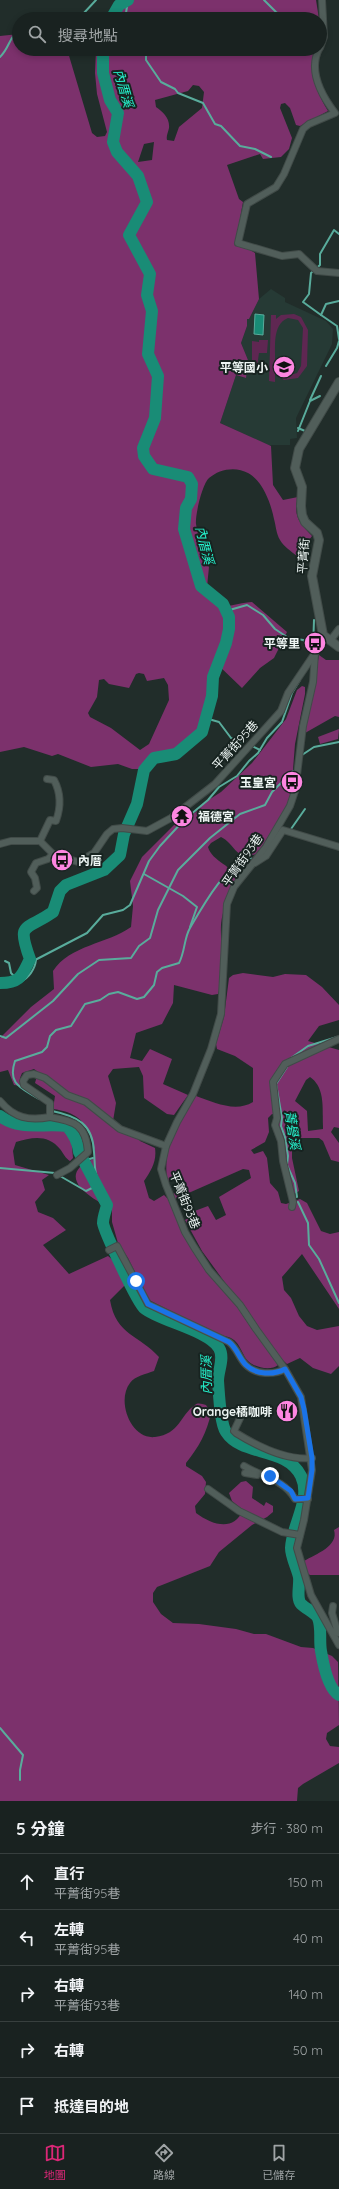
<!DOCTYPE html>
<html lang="zh-TW">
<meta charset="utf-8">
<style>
body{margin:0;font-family:Quicksand,"Noto Sans TC",sans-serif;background:#222a29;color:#f1f3f6}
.stop{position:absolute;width:12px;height:12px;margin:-9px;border:3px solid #1a73e8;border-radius:50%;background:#fff}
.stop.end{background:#1a73e8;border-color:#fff;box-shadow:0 1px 4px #0008}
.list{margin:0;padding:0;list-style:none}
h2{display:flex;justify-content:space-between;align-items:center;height:52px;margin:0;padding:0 16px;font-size:17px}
h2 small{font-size:13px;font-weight:400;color:#9fa4a5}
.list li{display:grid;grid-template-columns:26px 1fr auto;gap:12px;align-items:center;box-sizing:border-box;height:56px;padding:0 16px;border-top:1px solid #373f3e}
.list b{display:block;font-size:15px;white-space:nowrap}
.list p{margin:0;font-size:13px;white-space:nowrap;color:#9fa4a5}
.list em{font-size:13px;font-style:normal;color:#9fa4a5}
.icon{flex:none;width:22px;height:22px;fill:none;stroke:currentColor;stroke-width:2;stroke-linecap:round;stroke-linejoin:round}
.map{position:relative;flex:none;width:339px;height:1801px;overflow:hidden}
.search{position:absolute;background:#192220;box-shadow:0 2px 6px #0003;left:12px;right:12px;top:12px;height:44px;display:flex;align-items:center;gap:10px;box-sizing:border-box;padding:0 14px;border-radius:22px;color:#9fa4a5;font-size:15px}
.sheet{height:332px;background:#192220}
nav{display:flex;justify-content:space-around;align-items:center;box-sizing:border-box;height:56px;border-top:1px solid #373f3e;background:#192220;font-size:11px;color:#9fa4a5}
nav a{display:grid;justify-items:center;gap:2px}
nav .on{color:#db2777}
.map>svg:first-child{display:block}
</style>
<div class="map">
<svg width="339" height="1801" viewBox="0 0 339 1801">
<rect width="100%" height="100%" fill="#212d2a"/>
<polygon fill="#263a35" points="271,289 285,298 285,302 326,321 333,329 332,344 296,418 297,438 290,439 290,445 268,445 220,423 236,375 245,378 248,360 241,343 247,326 247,319 249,319 259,299"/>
<g fill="#5f2752" fill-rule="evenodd">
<path d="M294,314L301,317L308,330L307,366L298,378L284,380L275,373V382L269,381L271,315H276V319L281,315ZM288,318L298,320L303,328L301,366L297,373L287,376L277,369L275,364C276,349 271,325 288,318Z"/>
<polygon points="259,340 268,340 267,353 259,353 256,373 247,372 248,360 252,360 252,341 259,342"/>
</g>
<g fill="#7c316c" fill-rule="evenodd">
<polygon points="117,0 316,0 319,19 105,19"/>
<path d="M19,34V49H67L92,133L97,137L105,136L107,132L97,94L95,73L96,49H315C309,71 316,92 328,111L300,126L296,125L290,108L285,103L281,104L280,108L292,138L289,149L281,157L263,159L260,154L227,165L239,199L243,202L236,241L255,253L259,299L249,319H247V326L241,343L248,360L246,378L236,375L220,423L271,446L273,485L283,500L298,497C293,517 299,522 312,536L297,556C291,551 284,547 280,540C276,533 276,526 274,519C271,504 263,481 248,473C236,466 219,469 209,478C202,484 195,516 196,524C197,537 209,547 209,561C210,572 203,594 212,602C221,611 240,602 252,602L287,632L274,658L260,668L242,688L216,663L200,728L175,751L152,757L144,766L139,769H132L118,764L91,767L58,754L52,756L24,747L0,752V36ZM193,85L199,86L204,92L202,108L179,127L174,141L167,140C166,136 168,133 169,128C170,118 163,112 156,107L155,100L188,91ZM154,142L152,160L138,162L144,144ZM139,673L144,674L147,681L164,678L168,685L169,700L149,744L140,750L111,728L90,717L88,713L97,697L99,680L104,679L109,684L129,688L136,674Z"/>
<polygon points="319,655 326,660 339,660 339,717 335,716 305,733"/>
<path d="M302,686L305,687V694L295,744L291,795L284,812L257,854C234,861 236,844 221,837L211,843L208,847C212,862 234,865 237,881C230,895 222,909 221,925C220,946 226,973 218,994L212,995L174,985L173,1003L162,1024L136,1033L130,1058L142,1061L150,1049L172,1059L163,1084L188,1095L174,1115L167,1114L144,1098L143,1076L139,1067L113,1069L108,1076L116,1103L113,1121L121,1128L133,1131L140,1141L155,1148C157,1161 151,1171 144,1181L149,1198L154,1201L164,1195L170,1201L204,1266L239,1308L278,1365C271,1371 255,1368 248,1361C243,1356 241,1347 236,1342C232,1337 225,1336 218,1335L149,1300L128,1258L118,1243L112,1222V1209C101,1203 63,1185 80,1167C83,1164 89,1161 93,1159C96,1152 94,1148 92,1141C86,1120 75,1112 53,1109L55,1096L35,1083L38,1072L34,1069L22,1073L20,1078L21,1086L14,1085L8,1070L0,1072V1038L31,1007L54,989L53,971C70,945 107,944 131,927L133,906L130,881L142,857L176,823L196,812L204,803L221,792L252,763L286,719L297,690Z"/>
<polygon points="339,729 338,739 320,744 318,737"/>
<path d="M243,973L273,977L285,974L306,975L322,987L339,1005V1020L319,1026L308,1041L339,1050V1128L334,1127L331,1132L339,1143V1162L331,1160L323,1141L319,1138H292V1158L299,1191L294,1194L290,1191L276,1114H272L268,1118L269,1132L265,1142L251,1150L254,1154L263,1151L267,1158L270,1183L278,1192L281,1203L286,1204L300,1199L307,1203L321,1231L330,1234L339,1232V1309L302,1254L282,1277L284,1290L291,1298L299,1316L307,1326L317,1330L339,1326V1366L331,1374L313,1368L300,1358L287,1364L279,1357L202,1251L185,1220L193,1215L192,1212L208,1206L216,1220L226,1215L219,1197L251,1178L249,1170L243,1169L175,1199L173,1194L183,1187L182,1180L177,1178L167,1181C163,1144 177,1125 196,1096C214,1102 235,1113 253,1102V1068L235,1056L217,1049L216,1044L224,1017L229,978L233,975ZM310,1077C326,1088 322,1110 323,1127V1129L308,1131L307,1111L295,1101L306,1080Z"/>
<path d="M0,1121L25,1127L67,1130L71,1136L73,1158L70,1161C66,1159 63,1153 60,1149C48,1134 32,1137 16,1142L13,1151L15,1165L49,1175L42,1180L45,1190L35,1202L38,1212L53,1218L66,1230L43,1245L69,1274L108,1256C118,1263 121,1274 125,1285L110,1300C116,1336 140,1335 159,1357L154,1371C146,1374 135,1376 130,1383C116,1401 131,1440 155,1437C180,1434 180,1415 195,1405C198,1402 202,1404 206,1405L211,1413C207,1432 199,1447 186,1463V1466L202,1476L206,1482L205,1494L195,1506L196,1513C212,1525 234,1532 243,1510L232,1501L229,1493L241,1482L246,1481L253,1487L252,1498L264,1506L266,1502L273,1506V1512L267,1517L252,1525L219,1552L210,1566L157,1587L153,1593V1602L161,1614L173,1623L199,1624L236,1629L254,1634H266L301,1647L313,1648L332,1656L338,1662L339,1725L327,1733L326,1739L330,1746L339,1747V1763L303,1784L298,1788L297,1801H0Z"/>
<path d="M339,1527V1575H310L307,1573L304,1561C316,1554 339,1546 334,1530Z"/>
</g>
<polygon fill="#198c76" stroke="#59ac9c" points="255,314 264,315 263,335 254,334"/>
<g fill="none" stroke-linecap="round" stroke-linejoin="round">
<g stroke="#59ac9c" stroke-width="2">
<polyline points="128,0 126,13 132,19"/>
<polyline points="264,0 276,12 286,19"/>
<polyline points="68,19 83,14 96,0"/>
<polyline points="146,49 146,60 161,82 175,89 178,93 203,103 215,124 221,126 240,146 255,149 271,157"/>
<path d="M0,57C10,47 9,37 19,30"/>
<polyline points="339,301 326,304 321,315 337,326 339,339"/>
<polyline points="321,315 303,302 309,294 311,273 320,265 320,254 334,230 339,234"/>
<polyline points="326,366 337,348 339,341"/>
<polyline points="310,400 321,376"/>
<polyline points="298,428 305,431"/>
<polyline points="298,431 310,401 320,396"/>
<polyline points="226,611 247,605 263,615 275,629 287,637 303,640 314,646"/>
<polyline points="313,649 314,620"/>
<polyline points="205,718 219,722 231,738 242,743"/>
<polyline points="252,746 260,750"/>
<polyline points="302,755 314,747 339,742"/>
<polyline points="291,829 305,809"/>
<polyline points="144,874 183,896 197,907 190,927"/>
<polyline points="37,959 87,933 103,915 123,910 130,905 149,861 160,846 184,820 208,800 219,787 237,776 249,761 258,753 267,738 282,722 292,693 300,680"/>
<path d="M5,961L9,963L11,973L20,982C29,978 35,969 36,960L30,959"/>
<polyline points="0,1036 6,1038 53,1001 78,974 99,960 131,958 139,946 150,938 158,910 178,870 210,838 240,814 265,805 272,792 293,771"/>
<polyline points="291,1058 308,1046 337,1037"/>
<polyline points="287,1067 276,1084 282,1118 281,1126 285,1137 288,1156 287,1165 295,1183 297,1197"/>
<path d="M39,1099C22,1088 7,1085 15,1061L42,1052L47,1047L50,1036L56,1030L71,1026L85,1004L100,1000L109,994L118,992L137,999L144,997L154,985L157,972L162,968L179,963C185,952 184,938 190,928C201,909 228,860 251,858"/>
<path d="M52,1111C77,1116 93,1124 94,1152C95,1161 94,1169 97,1177"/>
<polyline points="83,1161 93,1158"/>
<polyline points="0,1168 55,1173"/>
<polyline points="60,1176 86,1191 96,1186 99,1182"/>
<polyline points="298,1202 308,1223 309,1245 319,1259 339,1303"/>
<polyline points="0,1728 23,1755 20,1770 20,1780"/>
</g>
<g stroke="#198c76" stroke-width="12">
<polyline points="111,19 119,5 128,0"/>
<path d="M0,983C21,983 22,975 30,959C16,921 26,931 53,912L60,891L66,885L104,870L120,855L124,834L137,804L144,770L154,758L176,754L202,732L212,696L213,677L226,643L229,629V617L223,604L201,586L184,529L186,508L191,499L192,484L188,477L153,469L144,456L143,448L155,418L158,376L148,354L152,311L147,295L150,274L129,235L147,202L138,176L117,152L113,142L118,113L110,100L103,73V49"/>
<path d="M0,1116C20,1131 44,1123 67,1126C74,1134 78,1142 79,1152L107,1205C106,1210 103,1217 103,1223C104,1231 138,1304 144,1308C160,1321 208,1330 219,1348C225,1358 218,1370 218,1381C219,1393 220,1423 226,1432C242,1457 286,1446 301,1476C312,1499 292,1524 291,1548C291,1557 297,1568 299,1577C300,1585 296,1598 301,1604C306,1609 315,1612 318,1618C322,1628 319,1640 321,1651C323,1663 328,1689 339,1695"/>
</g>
<g stroke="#414b48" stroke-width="8">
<g id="street">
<polyline points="320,48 324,37 322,0"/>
<path d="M319,49C308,71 322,96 335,113L309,124L303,129L284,174L276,187L247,204L238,243L282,256L299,254L317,271L339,273"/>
<polyline points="330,641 339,629"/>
<polyline points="315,653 313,682 303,726 295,791 290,806 266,847 234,887 227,904 221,1014 211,1049 193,1094 177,1122 166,1146 161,1169 166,1185 185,1232 194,1247 209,1270 240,1305 256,1329 285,1369 301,1397 312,1470 304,1520 297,1548 311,1595 339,1645"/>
<path d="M40,841L50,820L56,821C61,807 61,793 54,780L47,779"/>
<polyline points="0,844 11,841 40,841 53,854 78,862 94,853 107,834 113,829 122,828 147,831 171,818 215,784 281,711 288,693 315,653 323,635"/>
<polyline points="255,863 266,856 283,830 339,847"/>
<polyline points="34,891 37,888 35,878 31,872 36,863 48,859 53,854"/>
<path d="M0,1101C14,1118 29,1121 50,1117"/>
<path d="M57,1175L70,1168L88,1152C86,1125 75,1121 50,1117V1103L24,1085L23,1081L27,1075L34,1074L45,1078L67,1095L86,1102L120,1129L166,1146"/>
<polyline points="292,1207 293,1202 283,1161 281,1141 275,1125 277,1118 273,1082 285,1064 339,1039"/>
<path d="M109,1250L117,1246L148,1304L229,1342C237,1348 239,1358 246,1365C256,1375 274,1375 285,1369"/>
<path d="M242,1414L234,1431L236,1433C257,1446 286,1461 312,1458"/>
<path d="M244,1466C262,1477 284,1479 295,1499H308"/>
<polyline points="245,1473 257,1475"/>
<polyline points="208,1489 239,1511 282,1532 300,1535"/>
<polyline points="332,1631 338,1633 332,1613 333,1606"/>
</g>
</g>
<g stroke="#414b48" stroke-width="10">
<polyline id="secondary" points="339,382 299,449 295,468 302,487 301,506 302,515 305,522 317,533 319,540 312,576 323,635 339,647"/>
</g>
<use href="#street" stroke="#515e5a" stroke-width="6"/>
<use href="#secondary" stroke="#515e5a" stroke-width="8"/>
</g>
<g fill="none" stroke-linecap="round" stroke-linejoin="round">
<path stroke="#1a73e8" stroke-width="5" d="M136,1281L148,1304L229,1342C237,1348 239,1358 246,1365C256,1375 274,1375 285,1369L301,1397L304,1409L312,1458V1470L308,1498L295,1499L291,1491L270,1476"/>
</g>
<defs>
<g id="school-disc" transform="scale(1.15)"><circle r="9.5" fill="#fd86e1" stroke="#172320"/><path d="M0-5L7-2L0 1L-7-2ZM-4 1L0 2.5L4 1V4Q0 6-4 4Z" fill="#111"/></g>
<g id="bus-disc" transform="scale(1.15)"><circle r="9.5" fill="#fd86e1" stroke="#172320"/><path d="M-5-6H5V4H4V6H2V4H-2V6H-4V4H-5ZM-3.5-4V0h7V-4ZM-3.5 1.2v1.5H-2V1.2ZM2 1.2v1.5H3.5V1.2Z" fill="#111"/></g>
<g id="temple-disc" transform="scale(1.15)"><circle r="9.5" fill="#fd86e1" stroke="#172320"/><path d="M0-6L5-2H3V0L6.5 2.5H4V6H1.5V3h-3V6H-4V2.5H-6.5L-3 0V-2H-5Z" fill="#111"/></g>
<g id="restaurant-disc" transform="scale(1.15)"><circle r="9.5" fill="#fd86e1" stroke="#172320"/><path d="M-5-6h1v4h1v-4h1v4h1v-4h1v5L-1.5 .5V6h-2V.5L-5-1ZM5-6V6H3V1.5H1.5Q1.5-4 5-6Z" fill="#111"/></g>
</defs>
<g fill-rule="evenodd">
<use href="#school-disc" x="284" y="367"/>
<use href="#bus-disc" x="315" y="643"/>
<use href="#bus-disc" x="292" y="782"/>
<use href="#temple-disc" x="182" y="816"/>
<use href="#bus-disc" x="62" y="860"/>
<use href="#restaurant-disc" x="287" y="1411"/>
</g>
<g text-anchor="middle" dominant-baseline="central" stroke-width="4" stroke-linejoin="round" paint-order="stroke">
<g font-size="12" font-weight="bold" fill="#eef6f4" stroke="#172320" text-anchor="end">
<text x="268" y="367">平等國小</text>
<text x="300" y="643">平等里</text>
<text x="276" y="782">玉皇宮</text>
<text x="198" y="816" text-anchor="start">福德宮</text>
<text x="78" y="860" text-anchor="start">內厝</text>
<text x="272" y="1411">Orange橘咖啡</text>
</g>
<g font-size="12" fill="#eef6f4" stroke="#172320">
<text transform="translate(303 556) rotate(-85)">平菁街</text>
<text transform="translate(235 745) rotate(-48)">平菁街95巷</text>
<text transform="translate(242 860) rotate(-55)">平菁街93巷</text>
<text transform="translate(185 1200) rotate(68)">平菁街93巷</text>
</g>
<g font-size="13" font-style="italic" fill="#25f4ce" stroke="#172320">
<text transform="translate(124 88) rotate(74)">內厝溪</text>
<text transform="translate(205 545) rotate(76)">內厝溪</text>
<text transform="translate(293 1130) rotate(81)">菁礐溪</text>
<text transform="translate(206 1375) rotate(-91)">內厝溪</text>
</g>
</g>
</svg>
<div class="stop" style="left:136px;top:1281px"></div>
<div class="stop end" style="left:270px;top:1476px"></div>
<div class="search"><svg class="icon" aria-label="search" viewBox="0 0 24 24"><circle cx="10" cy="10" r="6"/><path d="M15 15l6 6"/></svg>搜尋地點</div>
</div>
<section class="sheet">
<h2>5 分鐘<small>步行 · 380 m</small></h2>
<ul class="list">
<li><svg class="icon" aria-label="ahead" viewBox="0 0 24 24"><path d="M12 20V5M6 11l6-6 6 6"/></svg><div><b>直行</b><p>平菁街95巷</p></div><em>150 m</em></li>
<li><svg class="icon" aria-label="left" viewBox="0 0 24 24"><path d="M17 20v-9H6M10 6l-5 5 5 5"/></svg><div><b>左轉</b><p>平菁街95巷</p></div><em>40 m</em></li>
<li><svg class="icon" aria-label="right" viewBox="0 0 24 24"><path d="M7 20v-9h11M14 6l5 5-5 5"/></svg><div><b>右轉</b><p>平菁街93巷</p></div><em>140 m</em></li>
<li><svg class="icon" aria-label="right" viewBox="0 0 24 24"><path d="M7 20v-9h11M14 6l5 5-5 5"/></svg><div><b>右轉</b></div><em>50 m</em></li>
<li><svg class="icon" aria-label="arrive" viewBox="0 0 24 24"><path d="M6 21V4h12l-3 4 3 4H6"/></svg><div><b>抵達目的地</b></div></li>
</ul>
</section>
<nav>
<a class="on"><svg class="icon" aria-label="map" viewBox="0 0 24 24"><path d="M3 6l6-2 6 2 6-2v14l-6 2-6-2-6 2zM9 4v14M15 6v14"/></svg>地圖</a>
<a><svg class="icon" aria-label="directions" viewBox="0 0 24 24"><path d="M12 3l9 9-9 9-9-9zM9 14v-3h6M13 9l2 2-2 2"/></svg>路線</a>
<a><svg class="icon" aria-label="saved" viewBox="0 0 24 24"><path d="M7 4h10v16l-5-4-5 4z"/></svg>已儲存</a>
</nav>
